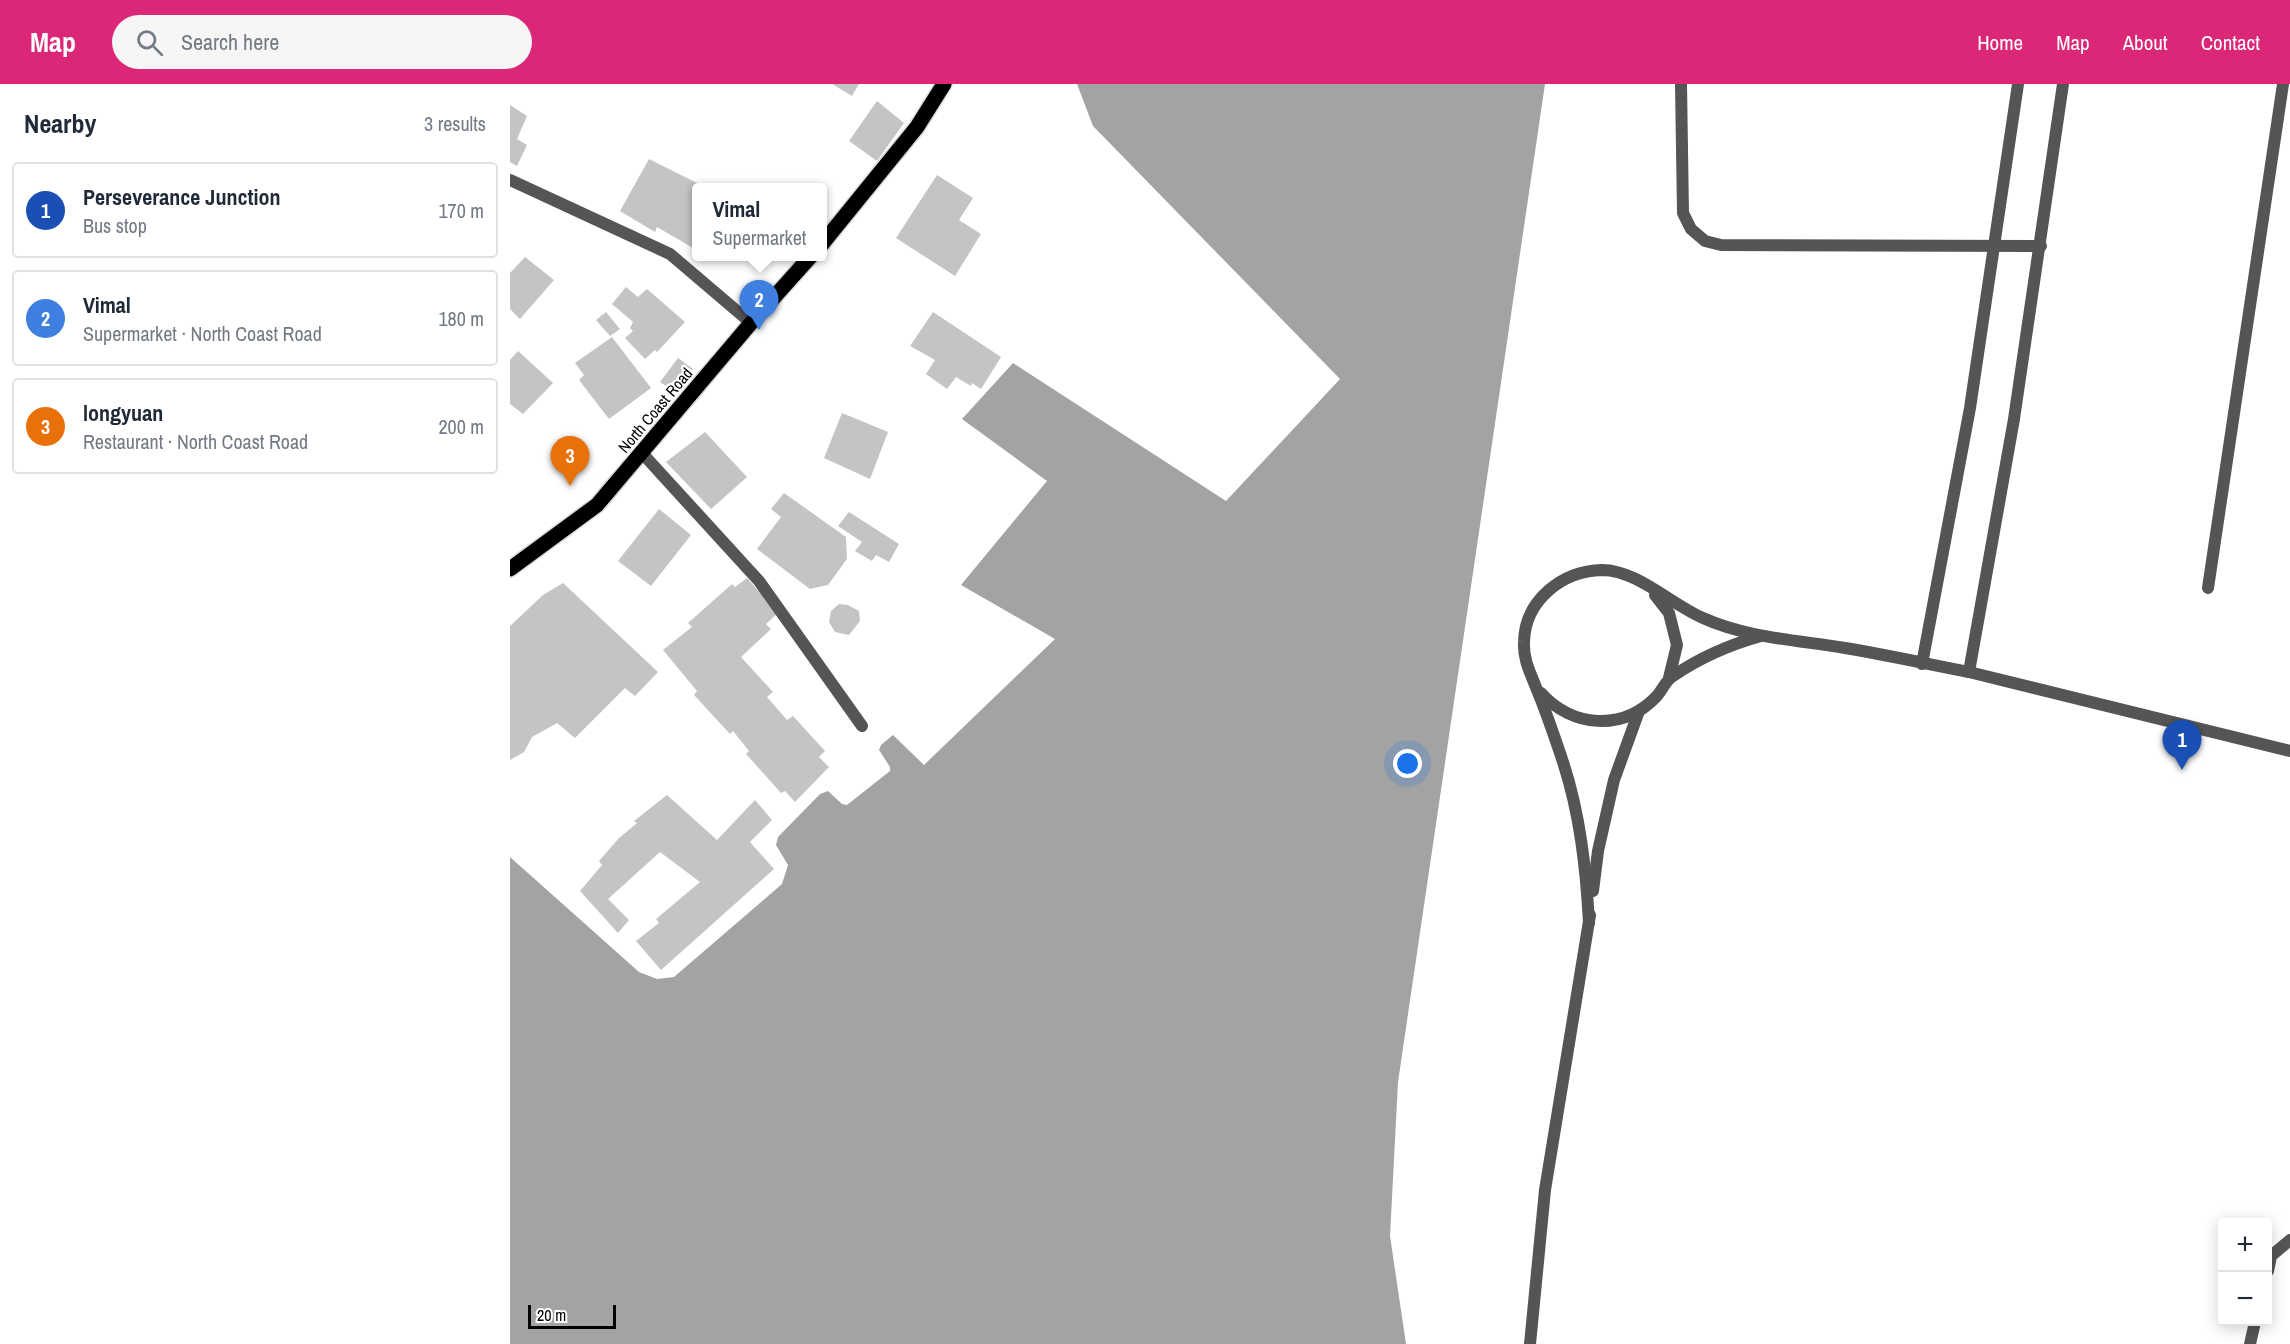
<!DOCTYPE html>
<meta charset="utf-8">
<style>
body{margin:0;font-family:"Archivo Narrow",sans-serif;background:#f6f6f7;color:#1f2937}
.controls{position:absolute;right:18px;bottom:18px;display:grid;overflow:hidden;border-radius:6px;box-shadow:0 3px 15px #0003}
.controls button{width:54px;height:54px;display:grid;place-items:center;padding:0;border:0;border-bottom:2px solid #e0e1e3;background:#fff;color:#1f2937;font:30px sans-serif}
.scale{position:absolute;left:18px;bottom:15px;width:88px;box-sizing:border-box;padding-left:6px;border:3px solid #000;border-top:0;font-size:16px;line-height:21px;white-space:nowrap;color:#000;-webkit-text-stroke:4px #fff;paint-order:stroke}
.you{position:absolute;left:898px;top:680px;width:21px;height:21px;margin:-15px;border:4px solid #fff;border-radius:50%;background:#1a73e8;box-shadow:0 0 0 9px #1a73e833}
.badge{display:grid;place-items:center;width:39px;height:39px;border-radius:50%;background:#db2777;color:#fff;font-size:20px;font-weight:700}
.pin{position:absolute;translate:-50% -50px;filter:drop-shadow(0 2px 3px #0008)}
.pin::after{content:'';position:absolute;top:32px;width:21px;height:18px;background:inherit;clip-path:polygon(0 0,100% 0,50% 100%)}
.popup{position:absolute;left:182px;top:99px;width:135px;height:78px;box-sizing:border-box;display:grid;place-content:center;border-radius:6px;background:#fff;filter:drop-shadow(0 2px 4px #0005);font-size:20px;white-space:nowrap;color:#747a83}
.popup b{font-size:22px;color:#1f2937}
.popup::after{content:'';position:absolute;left:50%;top:100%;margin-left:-12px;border:12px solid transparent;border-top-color:#fff}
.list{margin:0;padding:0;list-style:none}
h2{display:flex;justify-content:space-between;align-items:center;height:78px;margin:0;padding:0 24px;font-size:26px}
h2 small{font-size:20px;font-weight:400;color:#747a83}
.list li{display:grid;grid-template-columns:39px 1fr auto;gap:18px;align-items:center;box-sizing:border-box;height:96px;margin:0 12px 12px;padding:0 12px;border:2px solid #e0e1e3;border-radius:6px}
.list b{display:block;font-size:22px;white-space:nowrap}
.list p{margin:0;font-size:20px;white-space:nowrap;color:#747a83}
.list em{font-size:20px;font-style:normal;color:#747a83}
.icon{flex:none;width:33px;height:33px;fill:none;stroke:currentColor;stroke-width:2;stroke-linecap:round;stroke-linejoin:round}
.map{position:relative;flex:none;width:1780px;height:1260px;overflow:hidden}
header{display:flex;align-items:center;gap:36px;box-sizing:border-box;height:84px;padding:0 30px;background:#db2777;color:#fff}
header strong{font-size:28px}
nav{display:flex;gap:33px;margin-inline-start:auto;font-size:21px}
.search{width:420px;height:54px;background:#f6f6f7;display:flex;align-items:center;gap:15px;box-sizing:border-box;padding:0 21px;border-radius:33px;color:#747a83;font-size:22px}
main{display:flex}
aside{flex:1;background:#fff}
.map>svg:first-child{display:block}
</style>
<header>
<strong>Map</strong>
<div class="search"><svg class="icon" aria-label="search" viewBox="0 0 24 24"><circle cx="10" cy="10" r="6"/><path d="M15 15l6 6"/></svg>Search here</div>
<nav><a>Home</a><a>Map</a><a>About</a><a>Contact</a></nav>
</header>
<main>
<aside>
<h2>Nearby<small>3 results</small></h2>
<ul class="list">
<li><span class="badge" style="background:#1a4fb4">1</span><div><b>Perseverance Junction</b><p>Bus stop</p></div><em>170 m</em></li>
<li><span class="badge" style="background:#3f7fe0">2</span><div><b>Vimal</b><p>Supermarket · North Coast Road</p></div><em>180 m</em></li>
<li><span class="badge" style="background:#e8710a">3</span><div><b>longyuan</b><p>Restaurant · North Coast Road</p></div><em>200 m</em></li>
</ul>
</aside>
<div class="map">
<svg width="1780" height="1260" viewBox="0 0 1780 1260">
<rect width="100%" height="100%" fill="#fff"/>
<polygon fill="#a3a3a3" points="567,0 1035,0 888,998 880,1152 896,1260 0,1260 0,773 129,888 147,895 164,893 272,800 278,781 266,761 268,753 310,710 318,707 332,720 337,721 380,687 380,683 369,666 371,661 383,651 414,681 545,555 451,501 537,397 452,335 503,279 716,417 830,295 583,42"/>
<g fill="#c4c4c4">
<polygon points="322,0 349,0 342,12"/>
<polygon points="367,17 394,39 367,77 339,57"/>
<polygon points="0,21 17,32 7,55 17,61 7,82 0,78"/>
<polygon points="139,75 197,104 186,104 186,158 183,164 147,143 145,148 110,127"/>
<polygon points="427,91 463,114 449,136 471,150 445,192 386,154"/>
<polygon points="15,173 44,196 10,235 0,225 0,189"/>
<polygon points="116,203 128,213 137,205 175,238 147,268 145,266 135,275 115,254 123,247 120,244 123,238 102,220"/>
<polygon points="96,228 110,245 100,252 86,236"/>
<polygon points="423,228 491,273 471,305 462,299 461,302 446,293 437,305 416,290 425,276 400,262"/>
<polygon points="102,253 141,304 99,335 69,296 74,291 65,279"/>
<polygon points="8,267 43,299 13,330 0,320 0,276"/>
<polygon points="168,274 183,285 165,308 150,298"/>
<polygon points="332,329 378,348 360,395 314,374"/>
<polygon points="195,348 237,393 201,425 156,378"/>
<polygon points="274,409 336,453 337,475 318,501 300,505 247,465 271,433 261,425"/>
<polygon points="149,425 181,451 141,502 108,477"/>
<polygon points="339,428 389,460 379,478 366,471 362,477 345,467 352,458 328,442"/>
<polygon points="237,494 268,529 256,540 261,545 231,573 263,608 257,613 277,636 283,632 315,667 309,673 319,683 285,718 275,707 271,709 236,670 239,667 223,647 220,650 184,611 187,607 153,566 182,543 178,539 222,500 225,503"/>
<polygon points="53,499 148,588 125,612 115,604 65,654 47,639 22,653 14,668 0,676 0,542 33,511"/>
<polygon points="329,520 338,521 349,527 350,537 339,551 325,548 319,538 321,527"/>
<polygon points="157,711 207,756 245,716 262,736 240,758 264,785 151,886 126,857 149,839 146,835 190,798 150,768 98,815 119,836 108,849 70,807 92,781 89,777 109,754 127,739 124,737"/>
</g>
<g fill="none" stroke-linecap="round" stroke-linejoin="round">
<g stroke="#dbdbdb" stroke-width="18">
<g id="primary">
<polyline points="312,160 407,43 434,0"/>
<polyline points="0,485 87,421 241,239 301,172"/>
</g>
</g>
<g stroke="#555" stroke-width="12">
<polyline points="132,369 249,497 352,642"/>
<polyline points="1758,1187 1761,1172 1780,1156"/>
<polyline points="1740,1260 1745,1238"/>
</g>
<g stroke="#555" stroke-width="12">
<polyline points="1171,0 1173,129 1181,145 1195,157 1211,161 1531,162"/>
<polyline points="0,96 160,170 241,239"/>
<polyline points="1698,504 1773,0"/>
<polyline points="1459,588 1780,667"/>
</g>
<g stroke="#555" stroke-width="12">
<polyline points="1145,511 1159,529 1167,561 1159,594"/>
<polyline points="1412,580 1460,324 1508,0"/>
<path d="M1031,609C1062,643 1112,648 1146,613C1152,607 1155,597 1163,592C1191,573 1218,561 1251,552"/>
<polyline points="1083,807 1088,767 1104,696 1129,627"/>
<path d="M1079,839C1076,784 1070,730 1053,678C1045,654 1037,630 1027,606C1021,590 1013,576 1014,558C1015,516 1052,487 1092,486C1127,486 1162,521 1193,534C1237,554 1288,556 1335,564C1377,571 1418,580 1459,588L1504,335L1553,0"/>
<polyline points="1020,1260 1035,1106 1080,831"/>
</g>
<use href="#primary" stroke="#000" stroke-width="15"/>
</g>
<g text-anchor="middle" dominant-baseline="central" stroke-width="4.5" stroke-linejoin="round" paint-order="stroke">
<g font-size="16" fill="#000" stroke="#fff">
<text transform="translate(145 326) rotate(-50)">North Coast Road</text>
</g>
</g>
</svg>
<div class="controls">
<button>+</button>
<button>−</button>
</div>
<div class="scale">20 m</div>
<div class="you"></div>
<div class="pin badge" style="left:1672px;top:686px;background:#1a4fb4">1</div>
<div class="pin badge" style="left:249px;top:246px;background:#3f7fe0">2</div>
<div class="popup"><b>Vimal</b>Supermarket</div>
<div class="pin badge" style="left:60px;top:402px;background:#e8710a">3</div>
</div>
</main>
